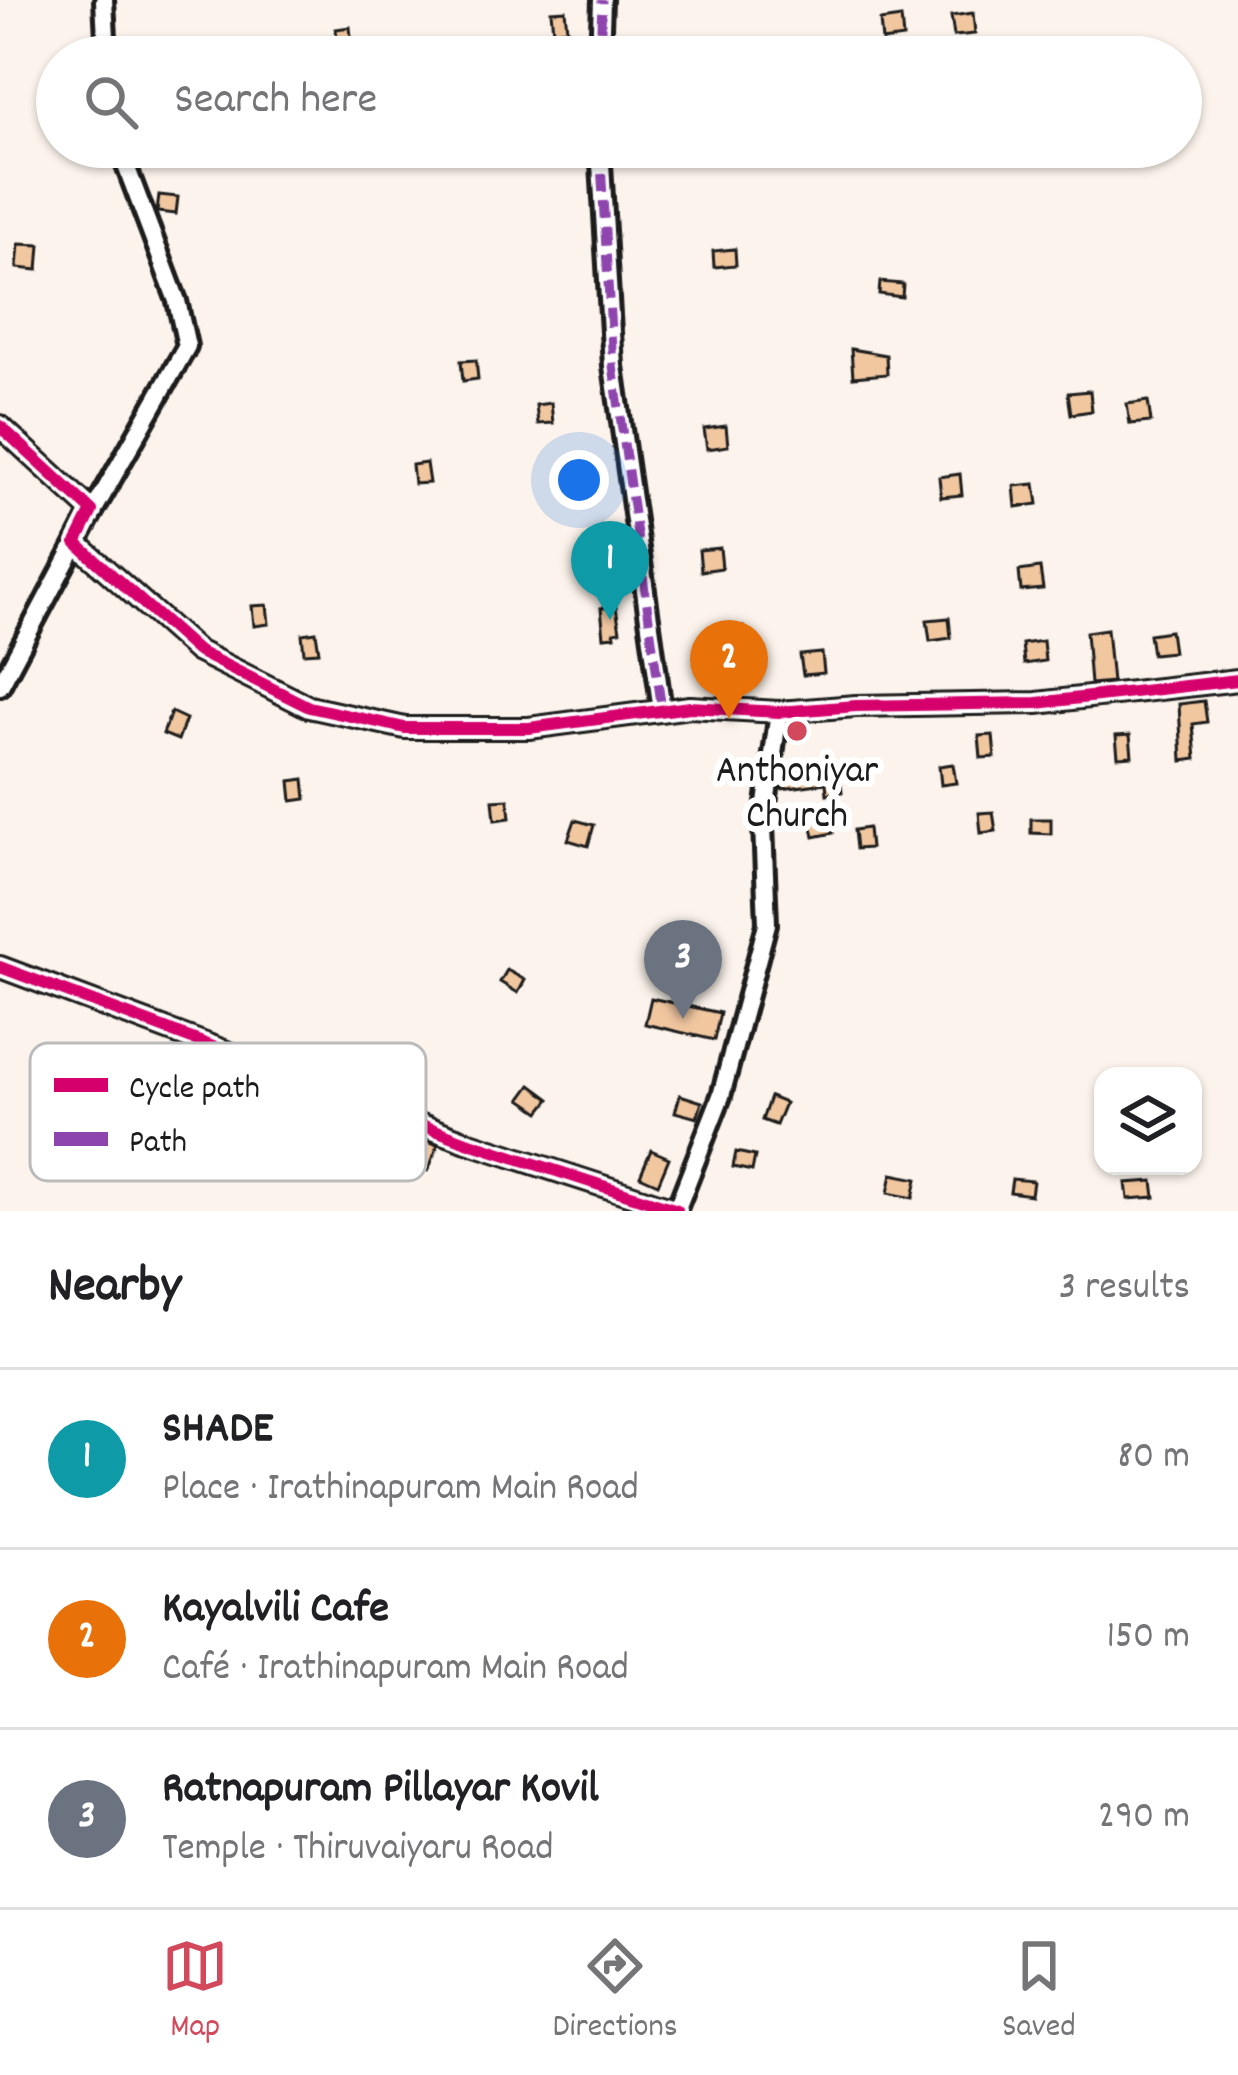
<!DOCTYPE html>
<meta charset="utf-8">
<style>
body{margin:0;font-family:Dekko,sans-serif;background:#f2f2f2;color:#202124}
.controls{position:absolute;right:36px;bottom:36px;display:grid;overflow:hidden;border-radius:24px;box-shadow:0 3px 9px #0004}
.controls button{width:108px;height:108px;display:grid;place-items:center;padding:0;border:0;border-bottom:3px solid #e0e0e0;background:#fff;color:#202124;font:60px sans-serif}
.you{position:absolute;left:579px;top:480px;width:42px;height:42px;margin:-30px;border:9px solid #fff;border-radius:50%;background:#1a73e8;box-shadow:0 0 0 18px #1a73e833}
.badge{display:grid;place-items:center;width:78px;height:78px;border-radius:50%;background:#d1495b;color:#fff;font-size:39px;font-weight:700}
.pin{position:absolute;translate:-50% -99px;filter:drop-shadow(0 3px 6px #0008)}
.pin::after{content:'';position:absolute;top:63px;width:42px;height:36px;background:inherit;clip-path:polygon(0 0,100% 0,50% 100%)}
.list{margin:0;padding:0;list-style:none}
h2{display:flex;justify-content:space-between;align-items:center;height:156px;margin:0;padding:0 48px;font-size:51px}
h2 small{font-size:39px;font-weight:400;color:#757577}
.list li{display:grid;grid-template-columns:78px 1fr auto;gap:36px;align-items:center;box-sizing:border-box;height:180px;padding:0 48px;border-top:3px solid #e0e0e0}
.list b{display:block;font-size:45px;white-space:nowrap}
.list p{margin:0;font-size:39px;white-space:nowrap;color:#757577}
.list em{font-size:39px;font-style:normal;color:#757577}
.icon{flex:none;width:66px;height:66px;fill:none;stroke:currentColor;stroke-width:2;stroke-linecap:round;stroke-linejoin:round}
.map{position:relative;flex:none;width:1238px;height:1211px;overflow:hidden}
.search{position:absolute;background:#fff;box-shadow:0 3px 9px #0004;left:36px;right:36px;top:36px;height:132px;display:flex;align-items:center;gap:30px;box-sizing:border-box;padding:0 42px;border-radius:66px;color:#757577;font-size:45px}
.sheet{height:696px;background:#fff}
nav{display:flex;justify-content:space-around;align-items:center;box-sizing:border-box;height:168px;border-top:3px solid #e0e0e0;background:#fff;font-size:33px;color:#757577}
nav a{display:grid;justify-items:center;gap:6px}
nav .on{color:#d1495b}
.map>svg:first-child{display:block}
</style>
<div class="map">
<svg width="1238" height="1211" viewBox="0 0 1238 1211">
<rect width="100%" height="100%" fill="#fcf4ec"/>
<filter id="ink" filterUnits="userSpaceOnUse"><feTurbulence type="fractalNoise" baseFrequency=".00833" numOctaves="2"/><feDisplacementMap in="SourceGraphic" scale="24" xChannelSelector="R" yChannelSelector="G"/><feConvolveMatrix kernelMatrix="1 2 1 2 8 2 1 2 1" color-interpolation-filters="sRGB"/></filter>
<g filter="url(#ink)">
<g fill="#f1c7a0" stroke="#1c1c1c" stroke-width="3">
<polygon points="565,10 567,29 553,31 551,11"/>
<polygon points="973,13 975,34 954,36 951,16"/>
<polygon points="901,18 903,38 882,41 880,21"/>
<polygon points="350,27 352,47 338,48 336,29"/>
<polygon points="159,195 178,197 176,214 157,212"/>
<polygon points="19,244 40,245 38,270 17,268"/>
<polygon points="735,249 736,265 714,267 713,251"/>
<polygon points="880,282 903,284 902,297 879,294"/>
<polygon points="851,349 886,355 887,374 853,377"/>
<polygon points="476,360 478,379 463,381 461,361"/>
<polygon points="1090,391 1092,411 1071,414 1068,393"/>
<polygon points="1148,401 1151,422 1130,424 1127,404"/>
<polygon points="551,403 553,423 538,424 536,405"/>
<polygon points="726,426 728,446 707,449 704,429"/>
<polygon points="426,463 429,483 414,484 412,465"/>
<polygon points="960,474 962,495 941,497 939,477"/>
<polygon points="1035,484 1038,504 1016,507 1014,486"/>
<polygon points="720,548 722,568 701,571 699,550"/>
<polygon points="1040,568 1043,589 1021,591 1019,571"/>
<polygon points="267,605 269,624 254,626 252,606"/>
<polygon points="616,607 620,631 614,632 615,636 604,637 601,608"/>
<polygon points="949,618 951,638 930,641 927,620"/>
<polygon points="743,627 745,664 723,666 720,628"/>
<polygon points="1107,629 1112,682 1090,684 1086,632"/>
<polygon points="1170,631 1173,652 1152,654 1149,634"/>
<polygon points="316,632 319,652 304,653 302,634"/>
<polygon points="1043,641 1045,661 1024,664 1022,644"/>
<polygon points="822,653 824,673 803,675 800,655"/>
<polygon points="1204,701 1207,722 1193,724 1196,759 1182,761 1179,704"/>
<polygon points="171,712 186,719 178,740 163,734"/>
<polygon points="993,735 995,757 981,758 979,736"/>
<polygon points="1130,735 1132,756 1118,757 1116,736"/>
<polygon points="953,764 956,783 941,785 939,766"/>
<polygon points="806,767 807,776 840,772 842,792 827,794 826,783 782,789 784,770"/>
<polygon points="304,779 306,799 292,801 290,781"/>
<polygon points="508,799 510,818 495,820 493,800"/>
<polygon points="993,812 996,831 981,833 979,813"/>
<polygon points="831,819 833,833 814,837 811,822"/>
<polygon points="1031,819 1051,819 1051,834 1031,833"/>
<polygon points="575,820 594,825 588,846 568,840"/>
<polygon points="868,828 870,848 856,849 854,830"/>
<polygon points="507,970 525,980 518,993 500,982"/>
<polygon points="651,998 720,1013 714,1040 645,1024"/>
<polygon points="531,1085 550,1099 540,1112 521,1099"/>
<polygon points="680,1095 702,1102 697,1118 675,1112"/>
<polygon points="770,1097 785,1103 776,1125 762,1120"/>
<polygon points="418,1137 438,1145 428,1171 408,1163"/>
<polygon points="651,1150 669,1158 658,1184 640,1176"/>
<polygon points="736,1152 755,1156 752,1171 733,1167"/>
<polygon points="892,1174 917,1179 913,1198 888,1193"/>
<polygon points="1012,1179 1033,1181 1031,1195 1010,1192"/>
<polygon points="1153,1181 1155,1197 1128,1199 1126,1183"/>
</g>
<g fill="none" stroke-linecap="round" stroke-linejoin="round">
<g stroke="#1c1c1c" stroke-width="26">
<g id="minor">
<polyline points="104,0 107,57"/>
<polyline points="600,57 602,0"/>
<polyline points="600,147 613,366 662,710"/>
<polyline points="0,426 92,511 76,543 197,651 309,707 405,728 529,728 690,707 779,712 856,706 1037,703 1238,680"/>
<polyline points="0,686 86,524 187,346 177,301 119,147"/>
<polyline points="0,967 467,1142 677,1210"/>
<polyline points="676,1211 721,1096 767,924 763,825 779,712"/>
</g>
</g>
<use href="#minor" stroke="#fff" stroke-width="16"/>
<g stroke="#8e44ad" stroke-width="9" stroke-dasharray="18 9" stroke-linecap="butt">
<polyline points="600,57 602,0"/>
<polyline points="600,147 613,366 662,710"/>
</g>
<g stroke="#fff" stroke-width="20">
<g id="cycleway">
<polyline points="0,426 92,511 76,543 197,651 309,707 405,728 529,728 690,707 779,712 856,706 1037,703 1238,680"/>
<polyline points="0,967 467,1142 677,1210"/>
</g>
</g>
<use href="#cycleway" stroke="#d6006c" stroke-width="12"/>
</g>
</g>
<circle fill="#d1495b" stroke="#fff" stroke-width="4.5" cx="797" cy="731" r="12"/>
<g text-anchor="middle" dominant-baseline="central" stroke-width="12" stroke-linejoin="round" paint-order="stroke">
<g font-size="39" fill="#1c1c1c" stroke="#fff">
<text x="797" y="773">Anthoniyar<tspan x="797" dy="45">Church</tspan></text>
</g>
</g>
<rect x="30" y="1043" width="396" height="138" rx="18" fill="#fff" stroke="#bbb" stroke-width="3"/>
<rect x="54" y="1078" width="54" height="14" fill="#d6006c"/>
<rect x="54" y="1132" width="54" height="14" fill="#8e44ad"/>
<g font-size="33" fill="#1c1c1c">
<text x="129" y="1097">Cycle path</text>
<text x="129" y="1151">Path</text>
</g>
</svg>
<div class="controls">
<button><svg class="icon" aria-label="layers" viewBox="0 0 24 24"><path d="M12 4l9 5-9 5-9-5zM3 14l9 5 9-5"/></svg></button>
</div>
<div class="you"></div>
<div class="pin badge" style="left:610px;top:620px;background:#0f9aa8">1</div>
<div class="pin badge" style="left:729px;top:719px;background:#e8710a">2</div>
<div class="pin badge" style="left:683px;top:1019px;background:#6b7280">3</div>
<div class="search"><svg class="icon" aria-label="search" viewBox="0 0 24 24"><circle cx="10" cy="10" r="6"/><path d="M15 15l6 6"/></svg>Search here</div>
</div>
<section class="sheet">
<h2>Nearby<small>3 results</small></h2>
<ul class="list">
<li><span class="badge" style="background:#0f9aa8">1</span><div><b>SHADE</b><p>Place · Irathinapuram Main Road</p></div><em>80 m</em></li>
<li><span class="badge" style="background:#e8710a">2</span><div><b>Kayalvili Cafe</b><p>Café · Irathinapuram Main Road</p></div><em>150 m</em></li>
<li><span class="badge" style="background:#6b7280">3</span><div><b>Ratnapuram Pillayar Kovil</b><p>Temple · Thiruvaiyaru Road</p></div><em>290 m</em></li>
</ul>
</section>
<nav>
<a class="on"><svg class="icon" aria-label="map" viewBox="0 0 24 24"><path d="M3 6l6-2 6 2 6-2v14l-6 2-6-2-6 2zM9 4v14M15 6v14"/></svg>Map</a>
<a><svg class="icon" aria-label="directions" viewBox="0 0 24 24"><path d="M12 3l9 9-9 9-9-9zM9 14v-3h6M13 9l2 2-2 2"/></svg>Directions</a>
<a><svg class="icon" aria-label="saved" viewBox="0 0 24 24"><path d="M7 4h10v16l-5-4-5 4z"/></svg>Saved</a>
</nav>
